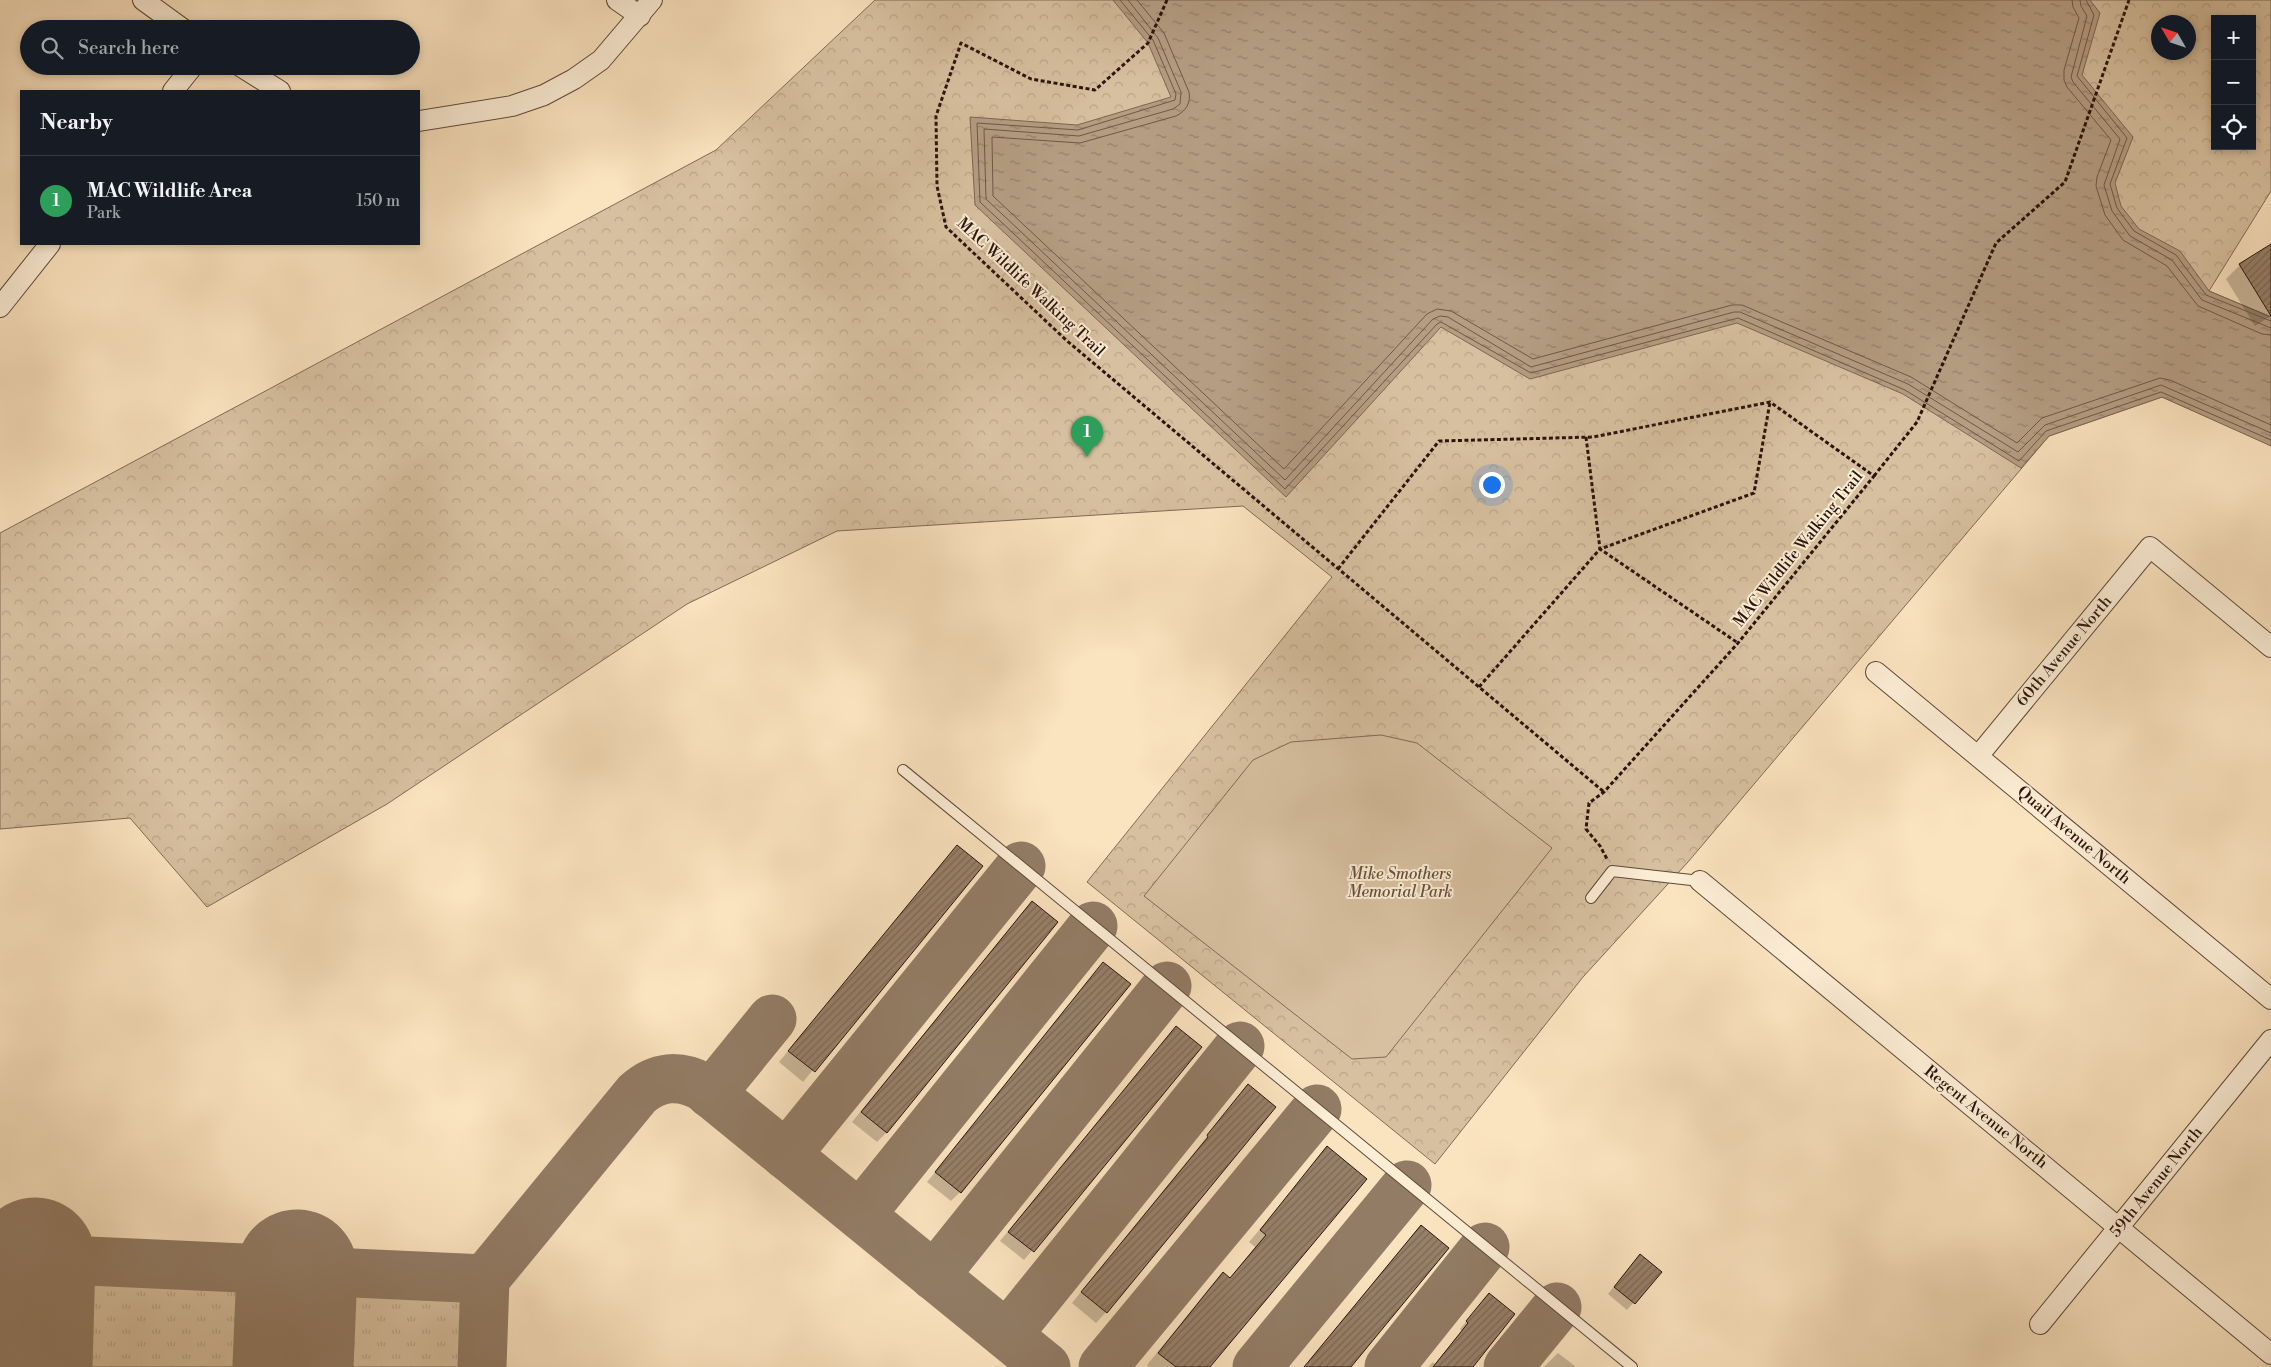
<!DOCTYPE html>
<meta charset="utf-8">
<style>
body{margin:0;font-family:"Libre Bodoni",serif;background:#20242c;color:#f1f3f6}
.controls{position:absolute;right:15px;top:15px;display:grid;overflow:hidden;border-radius:0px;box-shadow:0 2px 8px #0003}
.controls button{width:45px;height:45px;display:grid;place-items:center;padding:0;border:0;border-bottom:1px solid #363941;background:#171b24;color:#f1f3f6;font:25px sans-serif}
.compass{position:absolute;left:2151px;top:15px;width:45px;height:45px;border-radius:50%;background:#171b24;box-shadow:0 2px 8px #0003;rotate:309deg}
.you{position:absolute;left:1491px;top:484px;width:18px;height:18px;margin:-12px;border:4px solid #fff;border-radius:50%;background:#1a73e8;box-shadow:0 0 0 8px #1a73e833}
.badge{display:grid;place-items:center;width:32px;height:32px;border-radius:50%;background:#c59692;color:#fff;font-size:16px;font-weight:700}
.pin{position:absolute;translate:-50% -41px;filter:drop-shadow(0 1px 2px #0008)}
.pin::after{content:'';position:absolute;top:26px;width:18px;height:15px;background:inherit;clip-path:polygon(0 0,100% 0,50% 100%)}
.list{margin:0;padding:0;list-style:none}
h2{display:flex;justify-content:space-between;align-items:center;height:65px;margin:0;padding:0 20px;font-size:21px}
h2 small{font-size:16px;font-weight:400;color:#9ea1a6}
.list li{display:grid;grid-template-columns:32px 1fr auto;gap:15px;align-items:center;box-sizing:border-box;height:90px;padding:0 20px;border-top:1px solid #363941}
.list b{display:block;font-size:19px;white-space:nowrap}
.list p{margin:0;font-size:16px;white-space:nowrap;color:#9ea1a6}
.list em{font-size:16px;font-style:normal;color:#9ea1a6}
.icon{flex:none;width:28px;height:28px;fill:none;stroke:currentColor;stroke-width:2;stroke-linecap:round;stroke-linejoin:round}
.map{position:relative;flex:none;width:2271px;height:1367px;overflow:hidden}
.search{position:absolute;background:#171b24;box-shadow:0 2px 8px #0003;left:20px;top:20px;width:400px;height:55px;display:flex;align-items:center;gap:12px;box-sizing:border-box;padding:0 18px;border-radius:28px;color:#9ea1a6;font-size:19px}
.panel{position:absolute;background:#171b24;box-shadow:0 2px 8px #0003;left:20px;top:90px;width:400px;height:155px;border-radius:0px}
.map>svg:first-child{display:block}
</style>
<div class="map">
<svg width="2271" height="1367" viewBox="0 0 2271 1367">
<defs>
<pattern id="grass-tufts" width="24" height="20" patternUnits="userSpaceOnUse" patternTransform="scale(1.25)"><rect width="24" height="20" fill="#d7c0a0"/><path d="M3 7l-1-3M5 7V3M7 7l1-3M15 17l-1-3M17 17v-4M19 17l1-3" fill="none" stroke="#b9a488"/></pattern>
<pattern id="park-crowns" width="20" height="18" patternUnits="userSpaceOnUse" patternTransform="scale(1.25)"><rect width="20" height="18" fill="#d7c0a0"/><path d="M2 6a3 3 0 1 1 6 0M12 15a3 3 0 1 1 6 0" fill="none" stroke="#b9a488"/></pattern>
<pattern id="water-ripples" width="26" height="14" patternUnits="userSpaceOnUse" patternTransform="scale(1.25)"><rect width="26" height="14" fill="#b49d82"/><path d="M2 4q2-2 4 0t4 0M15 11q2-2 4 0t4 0" fill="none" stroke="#937f69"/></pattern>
<pattern id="building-hatch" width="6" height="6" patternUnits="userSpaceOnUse" patternTransform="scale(1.25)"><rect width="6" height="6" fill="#978069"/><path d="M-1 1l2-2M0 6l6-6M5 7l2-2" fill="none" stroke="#7b6855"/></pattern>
</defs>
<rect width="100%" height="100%" fill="#fae3bf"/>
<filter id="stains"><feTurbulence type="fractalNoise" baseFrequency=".004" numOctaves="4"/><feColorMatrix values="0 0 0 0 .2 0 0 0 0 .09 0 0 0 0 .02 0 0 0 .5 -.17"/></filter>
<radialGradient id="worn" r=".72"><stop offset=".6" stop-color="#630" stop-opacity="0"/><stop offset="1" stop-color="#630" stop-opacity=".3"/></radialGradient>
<path fill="url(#grass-tufts)" stroke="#816a56" d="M119,1275L435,1285C478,1298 473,1329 471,1367H64C66,1320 60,1280 119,1275Z"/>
<path fill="url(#park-crowns)" stroke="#816a56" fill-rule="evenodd" d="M875,0H2271V191L2209,291L2271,317V445L2162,397L2049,436L1688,862L1583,977L1435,1164L1087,882L1332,577L1243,506L837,531L687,604L387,804L207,907L130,818L0,829V533L716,150ZM2215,19H2252V146H2215ZM2158,22H2188V52H2158Z"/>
<polygon fill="#d7c0a0" stroke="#816a56" points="1381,735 1417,743 1552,848 1386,1057 1352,1059 1144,896 1253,760 1291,742"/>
<polygon fill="url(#water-ripples)" stroke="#7d6652" points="1113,0 2090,0 2100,13 2082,75 2133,137 2115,183 2121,206 2139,229 2180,251 2209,291 2271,317 2271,446 2162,397 2049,436 2021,468 1903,394 1737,323 1530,379 1441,327 1286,497 975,205 970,117 1077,125 1171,97 1148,43"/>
<g fill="#0003">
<polygon points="2271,246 2271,316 2255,326 2226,279 2240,265"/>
<polygon points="958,846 981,866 803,1082 779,1062"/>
<polygon points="1023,912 887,1132 877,1142 852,1122"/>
<polygon points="1103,964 960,1192 951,1201 927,1182"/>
<polygon points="1176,1027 1200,1047 1024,1260 1000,1241"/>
<polygon points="1248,1086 1106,1312 1096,1323 1072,1303"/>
<polygon points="1328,1148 1209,1367 1149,1367 1147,1365 1211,1286 1223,1274 1229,1279 1255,1247 1249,1242"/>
<polygon points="1421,1226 1350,1367 1304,1367 1412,1236"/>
<polygon points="1633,1263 1660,1272 1627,1310 1608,1294"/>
<polygon points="1489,1294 1470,1367 1428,1367 1433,1362 1435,1364 1462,1331 1460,1329"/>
<polygon points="1558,1353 1576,1367 1544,1367"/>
</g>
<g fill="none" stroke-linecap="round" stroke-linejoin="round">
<g stroke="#705846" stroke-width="1">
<polyline points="1120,0 1153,40 1176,94 1175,100 1078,130 977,123 980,202 1285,489 1437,324 1441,322 1531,373 1738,318 1905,390 2019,461 2046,431 2161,392 2271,440"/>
<polyline points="1128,0 1158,38 1181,92 1180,104 1173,109 1079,136 984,129 986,199 1285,480 1433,319 1440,316 1448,317 1531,367 1734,312 1740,312 1908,384 2018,452 2045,425 2161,385 2271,433"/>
<path d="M1137,0L1164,33L1189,92C1191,103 1186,111 1176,116L1080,143L992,137L993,196L1284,469L1427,314L1437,309L1451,311L1533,359L1732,305H1742L1911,377L2017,443L2042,418L2160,378L2170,380L2271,425"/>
<polyline points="2072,0 2073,7 2079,18 2064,70 2064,80 2067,87 2111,140 2097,177 2096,186 2105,215 2123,240 2167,266 2198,306 2262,334 2271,335"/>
<polyline points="2080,0 2081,6 2087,16 2071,77 2073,82 2120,139 2104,185 2112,211 2130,236 2172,260 2202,300 2271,328"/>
<polyline points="2086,0 2094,15 2077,76 2127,138 2110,184 2117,208 2134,231 2176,255 2206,295 2271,321"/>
</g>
<g stroke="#927c65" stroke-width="49">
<polyline points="711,1094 772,1019"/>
<polyline points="786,1155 1021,866"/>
<polyline points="860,1215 1093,926"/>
<polyline points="0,1257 485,1279"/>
<polyline points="934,1276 1167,986"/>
<polyline points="1007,1335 1240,1046"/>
<path d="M482,1367L485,1279L637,1094C657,1076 679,1074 703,1087L1046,1367"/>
<polyline points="1103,1367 1317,1109"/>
<polyline points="1257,1367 1407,1185"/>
<polyline points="1389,1367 1485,1247"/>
<polyline points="1508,1367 1557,1307"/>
</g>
<g stroke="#927c65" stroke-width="121">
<polyline points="32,1367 35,1258"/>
<polyline points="293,1367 297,1270"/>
</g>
</g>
<g fill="url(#building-hatch)" stroke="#2b140b">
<polygon points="2271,244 2271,316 2239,264"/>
<polygon points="957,845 983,866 815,1072 788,1051"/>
<polygon points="1032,901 1058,922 887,1133 861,1112"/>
<polygon points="1103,962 1131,984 961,1193 935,1172"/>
<polygon points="1176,1026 1202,1047 1034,1252 1008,1232"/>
<polygon points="1248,1084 1276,1107 1107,1313 1081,1292 1208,1137 1207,1135"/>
<polygon points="1327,1146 1367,1179 1210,1367 1176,1367 1158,1353 1223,1272 1230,1278 1266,1235 1260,1230"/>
<polygon points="1421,1225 1449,1248 1351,1367 1304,1367"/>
<polygon points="1640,1254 1662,1272 1635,1304 1614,1287"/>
<polygon points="1489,1293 1515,1314 1473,1367 1433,1367 1468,1323 1466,1321"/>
</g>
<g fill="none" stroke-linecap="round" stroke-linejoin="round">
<g stroke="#5f4838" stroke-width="12">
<g id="lane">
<polyline points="903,770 1632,1367"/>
<polyline points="1591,898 1612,871 1700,881"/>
</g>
</g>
<g stroke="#5f4838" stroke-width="22">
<g id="street">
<polyline points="143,0 183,29"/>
<polyline points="617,0 640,16"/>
<polyline points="240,66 280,91"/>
<polyline points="173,91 193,66"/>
<polyline points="419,121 512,106 544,95 574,79 601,60 652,0"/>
<polyline points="0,307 50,244"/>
<polyline points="1876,672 2271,999"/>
<polyline points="1979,755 2150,547 2271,647"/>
<polyline points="1700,881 2271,1354"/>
<polyline points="2040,1324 2271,1040"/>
</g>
</g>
<g stroke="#2b140b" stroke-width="3" stroke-dasharray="4 2.5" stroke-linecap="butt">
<polyline points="1167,0 1148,43 1095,90 1031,79 961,43 936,116 937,186 946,227 1066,340 1604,792"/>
<polyline points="1586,437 1600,549 1754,493 1770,402"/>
<polyline points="1874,476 1917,422 1996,243 2065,182 2129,0"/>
<polyline points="1338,569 1439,441 1593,437 1770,402 1874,476 1738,643 1604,792 1589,803 1586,829 1600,846 1607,859"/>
<polyline points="1479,687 1600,549 1738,643"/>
</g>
<use href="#lane" stroke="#fcedd5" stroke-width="10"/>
<use href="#street" stroke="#fcedd5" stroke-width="20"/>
</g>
<g text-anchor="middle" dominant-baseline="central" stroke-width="4" stroke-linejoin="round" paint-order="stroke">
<g font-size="16" fill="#2b140b" stroke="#fcedd5">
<text transform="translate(1031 287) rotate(43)">MAC Wildlife Walking Trail</text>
<text transform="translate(1798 549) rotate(-51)">MAC Wildlife Walking Trail</text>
<text transform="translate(2064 651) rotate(-50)">60th Avenue North</text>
<text transform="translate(2074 835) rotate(40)">Quail Avenue North</text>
<text transform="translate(1986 1117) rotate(39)">Regent Avenue North</text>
<text transform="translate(2156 1182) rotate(-51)">59th Avenue North</text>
</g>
<g font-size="16" font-style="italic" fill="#67503f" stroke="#fcedd5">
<text x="1400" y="874">Mike Smothers<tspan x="1400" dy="18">Memorial Park</tspan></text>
</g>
</g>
<rect width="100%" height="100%" filter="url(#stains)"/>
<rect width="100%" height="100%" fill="url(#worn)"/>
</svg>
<div class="controls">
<button>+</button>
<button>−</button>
<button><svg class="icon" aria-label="locate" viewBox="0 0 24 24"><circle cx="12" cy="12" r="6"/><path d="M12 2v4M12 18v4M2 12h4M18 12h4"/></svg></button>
</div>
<svg class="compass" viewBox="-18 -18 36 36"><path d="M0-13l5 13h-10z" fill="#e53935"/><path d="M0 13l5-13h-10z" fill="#9ea1a6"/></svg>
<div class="you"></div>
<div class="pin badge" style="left:1087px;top:457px;background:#2e9e5b">1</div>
<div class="search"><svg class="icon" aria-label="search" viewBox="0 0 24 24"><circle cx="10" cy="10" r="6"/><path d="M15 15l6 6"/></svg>Search here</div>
<section class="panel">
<h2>Nearby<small></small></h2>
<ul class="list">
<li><span class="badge" style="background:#2e9e5b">1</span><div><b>MAC Wildlife Area</b><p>Park</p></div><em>150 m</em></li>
</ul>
</section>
</div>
